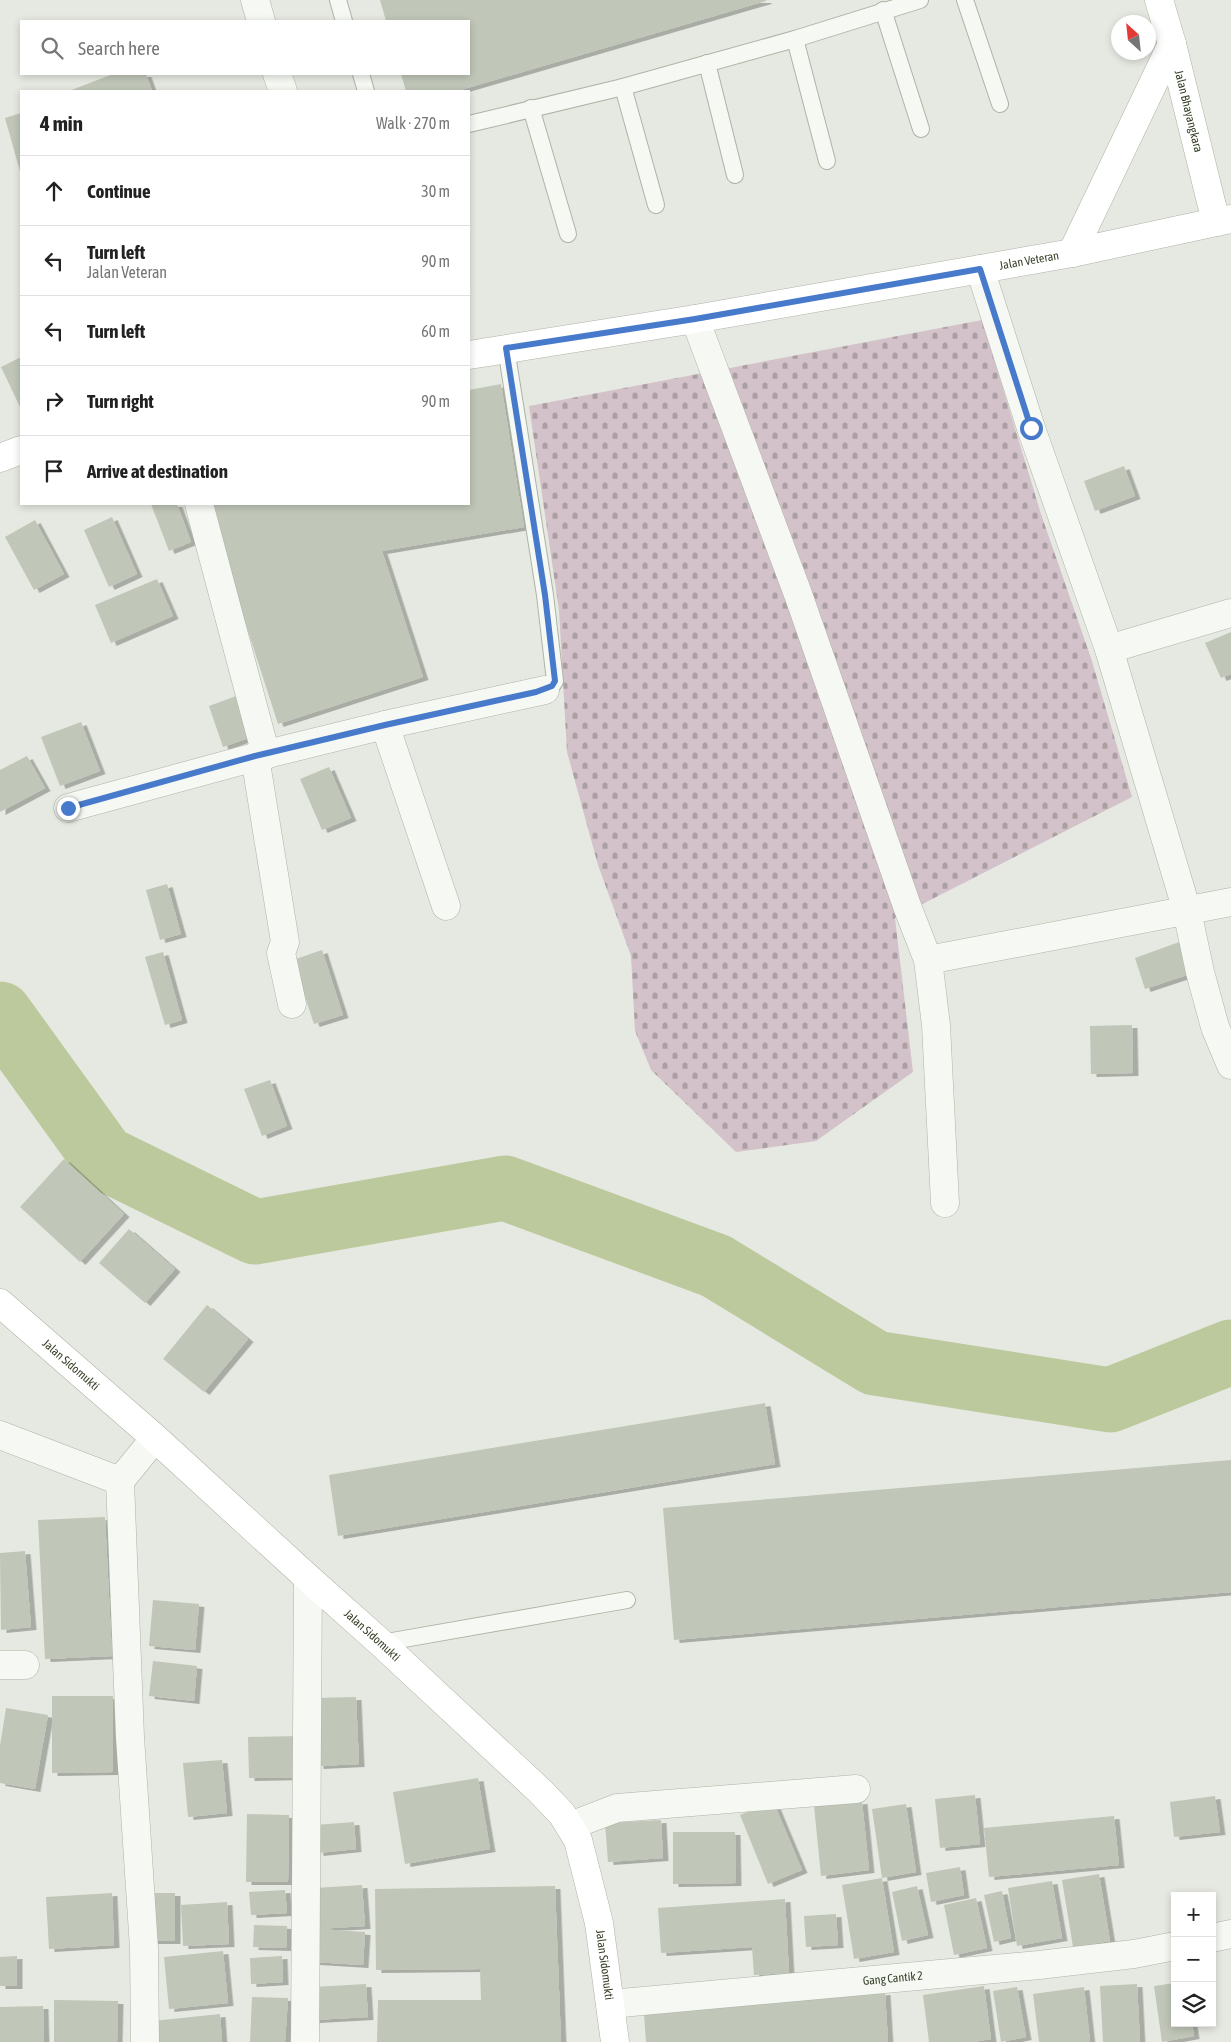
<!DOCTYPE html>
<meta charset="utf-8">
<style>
body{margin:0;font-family:"Asap Condensed",sans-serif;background:#f6f6f6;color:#222}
.controls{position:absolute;right:15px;bottom:15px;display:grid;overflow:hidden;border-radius:0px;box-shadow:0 2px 8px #0003}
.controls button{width:45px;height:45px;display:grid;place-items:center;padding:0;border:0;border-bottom:1px solid #e0e0e0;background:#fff;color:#222;font:25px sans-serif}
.compass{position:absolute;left:1111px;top:15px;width:45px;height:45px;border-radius:50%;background:#fff;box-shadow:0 2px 8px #0003;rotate:333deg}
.stop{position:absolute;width:15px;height:15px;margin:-11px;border:4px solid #487acc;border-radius:50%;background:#fff}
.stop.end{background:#487acc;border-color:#fff;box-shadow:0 1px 5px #0008}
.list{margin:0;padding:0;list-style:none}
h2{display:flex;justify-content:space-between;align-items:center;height:65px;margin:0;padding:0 20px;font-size:21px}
h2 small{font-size:16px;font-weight:400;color:#767676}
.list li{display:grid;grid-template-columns:32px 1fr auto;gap:15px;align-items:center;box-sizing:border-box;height:70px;padding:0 20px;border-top:1px solid #e0e0e0}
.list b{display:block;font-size:19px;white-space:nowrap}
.list p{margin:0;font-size:16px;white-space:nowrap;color:#767676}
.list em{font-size:16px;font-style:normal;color:#767676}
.icon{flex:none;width:28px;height:28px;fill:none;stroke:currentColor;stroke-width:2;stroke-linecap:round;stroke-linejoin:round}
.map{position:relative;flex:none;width:1231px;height:2042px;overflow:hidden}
.search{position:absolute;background:#fff;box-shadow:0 2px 8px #0003;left:20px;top:20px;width:450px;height:55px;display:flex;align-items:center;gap:12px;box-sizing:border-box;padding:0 18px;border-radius:0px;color:#767676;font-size:19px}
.panel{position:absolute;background:#fff;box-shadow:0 2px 8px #0003;left:20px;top:90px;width:450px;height:415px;border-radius:0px}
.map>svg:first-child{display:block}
</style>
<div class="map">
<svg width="1231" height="2042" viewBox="0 0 1231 2042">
<defs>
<pattern id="cemetery-stones" width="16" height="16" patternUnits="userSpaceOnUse" patternTransform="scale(1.25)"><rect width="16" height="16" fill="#d3c2ca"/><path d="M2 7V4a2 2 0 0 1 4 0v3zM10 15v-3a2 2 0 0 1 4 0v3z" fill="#ac9fa4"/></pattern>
<filter id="shadow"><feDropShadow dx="5.5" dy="3" stdDeviation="0" flood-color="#0004"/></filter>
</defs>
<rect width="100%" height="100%" fill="#e6e9e1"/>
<polygon fill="url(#cemetery-stones)" points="982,320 1041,514 1091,658 1132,797 895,918 913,1072 816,1141 736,1152 651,1070 635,1031 631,956 598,865 567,752 559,610 529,406"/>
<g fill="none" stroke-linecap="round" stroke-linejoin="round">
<polyline stroke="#bcc99c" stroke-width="65" points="0,1014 104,1158 255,1232 505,1188 716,1266 875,1363 1110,1400 1231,1352"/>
</g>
<g fill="#c0c6b8" filter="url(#shadow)">
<polygon points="380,0 766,0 766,1 457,91 406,91 401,74 469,74 469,21 386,21"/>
<polygon points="113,74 146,74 152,91 69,91"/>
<polygon points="21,113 21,175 5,118"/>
<polygon points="21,357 21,409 1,367"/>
<polygon points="501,384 524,527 382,551 423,677 278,724 207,504 469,504 469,390"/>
<polygon points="1124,466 1135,496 1095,511 1084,481"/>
<polygon points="151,504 177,504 191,542 169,551"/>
<polygon points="112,517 137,574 109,587 84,530"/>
<polygon points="35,520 64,574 34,590 5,537"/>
<polygon points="157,579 173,616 111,643 95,605"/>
<polygon points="1231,632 1231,674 1221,678 1205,643"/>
<polygon points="239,695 254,736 223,747 209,706"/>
<polygon points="81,722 100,771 60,786 41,737"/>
<polygon points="27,756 45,788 0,812 0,770"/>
<polygon points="329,767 351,818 322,830 300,779"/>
<polygon points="167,884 181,934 160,940 146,890"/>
<polygon points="1182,941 1193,973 1145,989 1135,958"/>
<polygon points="322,950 343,1015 314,1024 293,960"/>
<polygon points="163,952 182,1020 165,1025 145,957"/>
<polygon points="1132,1025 1133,1073 1091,1074 1090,1026"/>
<polygon points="270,1080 287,1126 262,1136 244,1089"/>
<polygon points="64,1159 124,1214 80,1262 20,1207"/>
<polygon points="129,1229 175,1269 145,1303 99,1263"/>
<polygon points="207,1305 248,1339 204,1392 163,1359"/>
<polygon points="765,1403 775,1464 338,1536 329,1475"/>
<polygon points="1231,1460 1231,1592 674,1640 663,1508"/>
<polygon points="105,1517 112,1656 45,1659 38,1520"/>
<polygon points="25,1551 31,1627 1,1630 0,1553"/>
<polygon points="153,1600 199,1604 195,1650 149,1646"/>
<polygon points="153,1661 197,1666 194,1701 149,1696"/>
<polygon points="52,1696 113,1696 113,1772 52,1773"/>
<polygon points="356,1697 359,1764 318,1766 315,1698"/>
<polygon points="6,1708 48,1715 35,1789 0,1783 0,1746"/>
<polygon points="301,1736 301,1777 249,1778 248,1737"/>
<polygon points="222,1760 227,1813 188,1817 183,1763"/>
<polygon points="478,1778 490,1849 405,1864 393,1792"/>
<polygon points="975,1795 980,1844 940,1848 935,1799"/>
<polygon points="1215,1796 1220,1832 1174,1837 1170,1802"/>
<polygon points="773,1801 802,1870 768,1884 740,1815"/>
<polygon points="862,1801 869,1870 821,1876 814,1806"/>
<polygon points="906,1804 916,1872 882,1878 894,1952 854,1959 842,1885 882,1878 872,1809"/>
<polygon points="247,1814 289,1815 288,1882 246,1882"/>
<polygon points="1114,1816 1119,1865 989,1877 984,1828"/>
<polygon points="661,1820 663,1858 608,1862 605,1823"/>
<polygon points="354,1822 356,1849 318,1853 315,1825"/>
<polygon points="673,1832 735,1832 736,1883 673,1884"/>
<polygon points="960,1867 964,1895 931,1902 926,1873"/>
<polygon points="1099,1874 1110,1941 1073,1947 1062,1880"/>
<polygon points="1052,1881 1062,1938 1017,1946 1008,1888"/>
<polygon points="362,1885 365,1926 317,1929 365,1932 363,1965 314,1962 315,1888"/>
<polygon points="555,1886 561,2042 377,2042 378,2000 481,2000 480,1969 376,1970 375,1889"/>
<polygon points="917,1886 928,1935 902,1941 892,1892"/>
<polygon points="285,1890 287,1913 251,1915 249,1892"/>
<polygon points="1002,1891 1011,1938 994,1942 984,1895"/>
<polygon points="112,1893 114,1945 49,1949 46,1897"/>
<rect x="148" y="1893" width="27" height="48"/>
<polygon points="976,1898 987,1948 954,1955 944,1905"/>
<polygon points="785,1899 789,1973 754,1975 752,1947 661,1953 658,1908"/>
<polygon points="227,1902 229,1944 183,1946 181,1905"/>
<polygon points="836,1914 838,1945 806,1947 804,1916"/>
<polygon points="254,1925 287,1926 286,1948 253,1947"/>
<polygon points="223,1951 228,2003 169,2009 164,1957"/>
<polygon points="17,1956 17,1986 0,1986 0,1957"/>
<polygon points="282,1956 283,1982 251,1984 250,1958"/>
<polygon points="1175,1983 1175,2023 1192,2023 1194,2036 1162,2042 1154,1986"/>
<polygon points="366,1984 368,2017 314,2020 313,1987"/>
<polygon points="1137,1984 1140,2042 1103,2042 1100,1986"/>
<polygon points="984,1986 991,2039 972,2042 929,2042 923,1995"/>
<polygon points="1017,1987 1026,2037 1001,2042 993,1991"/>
<polygon points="1084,1987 1090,2042 1039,2042 1033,1994"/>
<polygon points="885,1992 888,2042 821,2042 820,2030 820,2042 646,2042 644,2014"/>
<polygon points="252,1997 288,1998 285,2042 250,2042"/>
<polygon points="54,2000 118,2001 117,2042 54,2042"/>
<polygon points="43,2006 44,2042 0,2042 0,2007"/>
<polygon points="220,2014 222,2042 155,2042 153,2021"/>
</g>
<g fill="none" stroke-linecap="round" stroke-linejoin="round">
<g stroke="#aeb3a6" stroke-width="18">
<g id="lane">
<polyline points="338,0 344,21"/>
<polyline points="965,0 1000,104"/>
<polyline points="883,10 921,129"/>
<polyline points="795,39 827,161"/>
<polyline points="707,63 735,175"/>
<polyline points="361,74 366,91"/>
<polyline points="623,87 656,205"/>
<polyline points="531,108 568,234"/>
<polyline points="469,124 623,87 795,39 920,0"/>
<polyline points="506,348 545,595 555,681 552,686 545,690"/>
<polyline points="381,1643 627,1600"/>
</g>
</g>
<g stroke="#aeb3a6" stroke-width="29">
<g id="street">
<polyline points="255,0 261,21"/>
<polyline points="277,74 283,91"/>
<polyline points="980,269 1031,428 1109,649 1187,911 1200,972 1215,1027 1231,1065"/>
<polyline points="695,319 798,594 907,906 928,960 936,1025 945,1203"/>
<polyline points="199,504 266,755"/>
<polyline points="1109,649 1231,613"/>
<polyline points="385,725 446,906"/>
<polyline points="255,757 285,942 281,953 292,1004"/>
<polyline points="68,808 255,757 385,725 545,690"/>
<polyline points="928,960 1231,902"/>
<polyline points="0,1435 120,1481 155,1438"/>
<polyline points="120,1481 130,1737 144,1948 145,2042"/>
<polyline points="0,1665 25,1665"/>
<polyline points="570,1826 617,1808 856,1789"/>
<polyline points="1212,1938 1231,1934"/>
<path id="s1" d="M610,2004L1039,1965L1134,1954L1175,1946"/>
<polyline points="305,2042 308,1578"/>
</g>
</g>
<g stroke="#aeb3a6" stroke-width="29">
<g id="secondary">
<path id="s2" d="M469,355L695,319L1072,253L1216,222"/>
<polyline points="0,458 21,450"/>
<path id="s3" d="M0,1303L155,1438L308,1578L381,1643L540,1791L562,1814L578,1840L599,1923L615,2042"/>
</g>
</g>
<g stroke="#adb5a0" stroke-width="29">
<g id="primary">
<path id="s4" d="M1159,0L1172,44L1216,222L1231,219"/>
<polyline points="1072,253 1172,44"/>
</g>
</g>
<use href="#lane" stroke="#f6f8f3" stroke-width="16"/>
<use href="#street" stroke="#f6f8f3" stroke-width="28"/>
<use href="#secondary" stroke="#fff" stroke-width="28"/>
<use href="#primary" stroke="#fff" stroke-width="28"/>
</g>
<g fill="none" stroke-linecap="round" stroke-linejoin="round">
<polyline stroke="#487acc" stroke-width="6" points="68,808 255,756 385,725 536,692 552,686 555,681 545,595 506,348 695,319 980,269 1031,428"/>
</g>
<g text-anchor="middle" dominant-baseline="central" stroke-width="4" stroke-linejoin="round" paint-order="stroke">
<g font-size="12" fill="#374129" stroke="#f4f7f0">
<text stroke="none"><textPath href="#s4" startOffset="115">Jalan Bhayangkara</textPath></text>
<text stroke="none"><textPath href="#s2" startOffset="568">Jalan Veteran</textPath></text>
<text stroke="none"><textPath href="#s3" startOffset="94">Jalan Sidomukti</textPath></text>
<text stroke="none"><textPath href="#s3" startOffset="499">Jalan Sidomukti</textPath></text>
<text stroke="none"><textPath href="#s3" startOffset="918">Jalan Sidomukti</textPath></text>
<text stroke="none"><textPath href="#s1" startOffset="284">Gang Cantik 2</textPath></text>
</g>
</g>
</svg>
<div class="controls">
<button>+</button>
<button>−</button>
<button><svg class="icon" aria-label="layers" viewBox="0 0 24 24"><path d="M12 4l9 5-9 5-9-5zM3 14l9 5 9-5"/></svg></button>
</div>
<svg class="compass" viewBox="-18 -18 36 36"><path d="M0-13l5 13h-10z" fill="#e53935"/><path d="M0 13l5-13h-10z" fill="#767676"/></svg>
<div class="stop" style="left:1031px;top:428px"></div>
<div class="stop end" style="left:68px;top:808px"></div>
<div class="search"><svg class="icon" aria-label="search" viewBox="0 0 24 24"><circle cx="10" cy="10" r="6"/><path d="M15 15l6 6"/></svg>Search here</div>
<section class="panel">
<h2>4 min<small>Walk · 270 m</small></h2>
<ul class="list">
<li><svg class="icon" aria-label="ahead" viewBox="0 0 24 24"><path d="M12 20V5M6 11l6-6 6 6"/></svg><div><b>Continue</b></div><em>30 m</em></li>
<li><svg class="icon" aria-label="left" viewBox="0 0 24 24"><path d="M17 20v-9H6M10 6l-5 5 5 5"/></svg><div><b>Turn left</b><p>Jalan Veteran</p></div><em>90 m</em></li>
<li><svg class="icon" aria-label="left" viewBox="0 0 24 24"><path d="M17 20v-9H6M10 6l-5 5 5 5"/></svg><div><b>Turn left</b></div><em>60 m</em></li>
<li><svg class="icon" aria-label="right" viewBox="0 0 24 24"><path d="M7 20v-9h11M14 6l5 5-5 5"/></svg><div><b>Turn right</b></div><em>90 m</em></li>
<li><svg class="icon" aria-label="arrive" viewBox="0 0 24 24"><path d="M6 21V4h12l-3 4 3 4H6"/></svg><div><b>Arrive at destination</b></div></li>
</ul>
</section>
</div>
